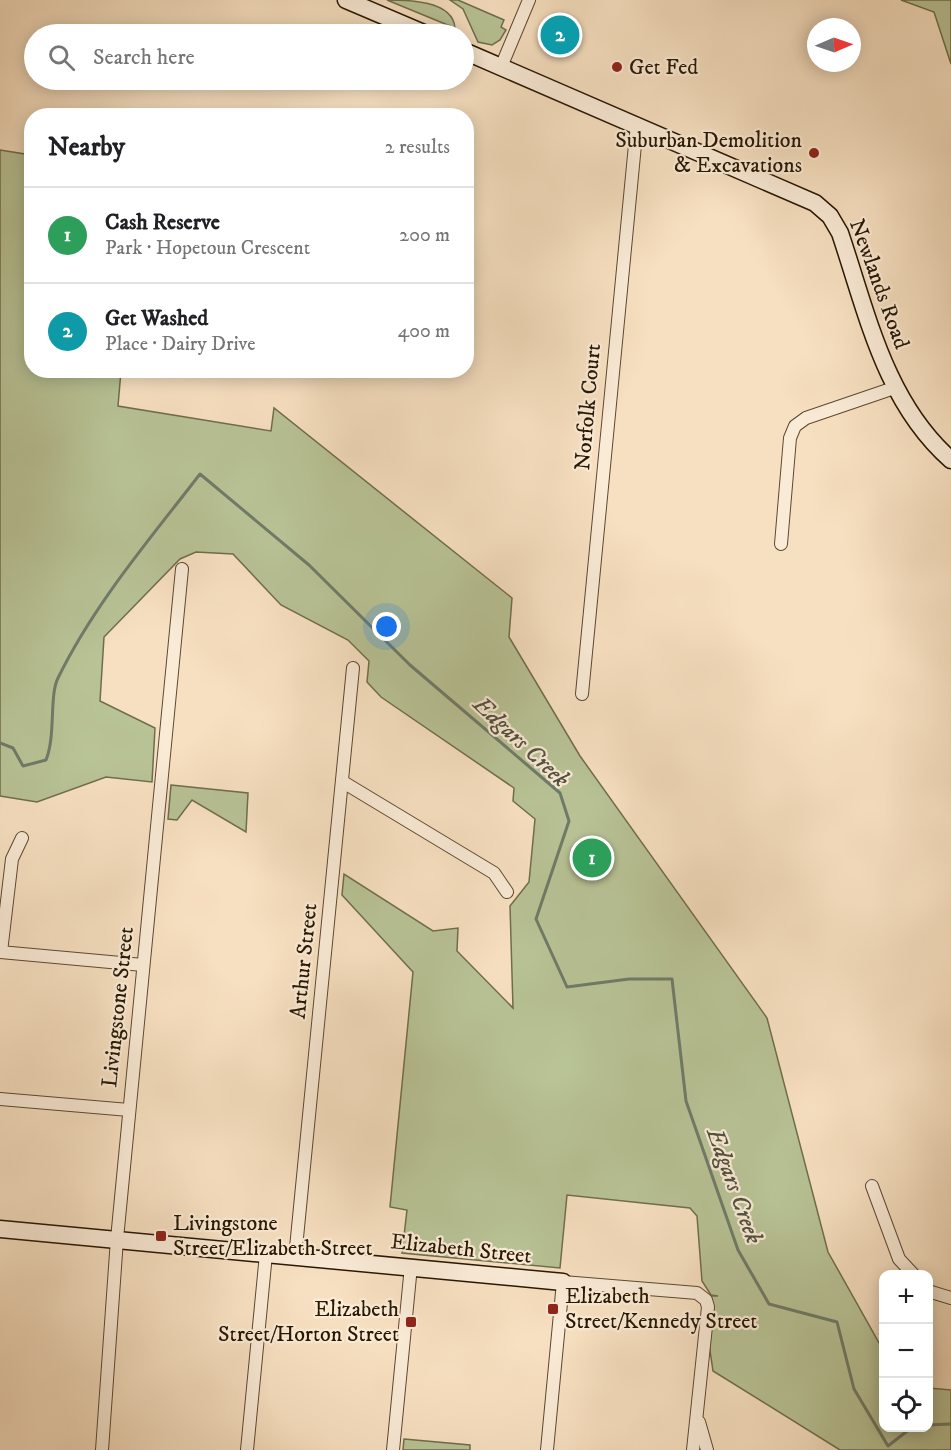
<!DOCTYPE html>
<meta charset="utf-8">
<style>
body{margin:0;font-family:"IM FELL DW Pica",serif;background:#f2f2f2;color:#202124}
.controls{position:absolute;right:18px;bottom:18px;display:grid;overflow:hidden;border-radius:12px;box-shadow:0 3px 15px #0003}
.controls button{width:54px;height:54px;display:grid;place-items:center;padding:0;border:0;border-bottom:2px solid #e0e0e0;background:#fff;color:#202124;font:30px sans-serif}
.compass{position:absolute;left:807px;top:18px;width:54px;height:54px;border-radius:50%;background:#fff;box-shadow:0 3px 15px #0003;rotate:88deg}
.you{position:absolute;left:387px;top:627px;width:21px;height:21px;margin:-15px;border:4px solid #fff;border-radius:50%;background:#1a73e8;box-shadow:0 0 0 9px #1a73e833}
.badge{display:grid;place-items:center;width:39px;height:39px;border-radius:50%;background:#8f2418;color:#fff;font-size:20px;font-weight:700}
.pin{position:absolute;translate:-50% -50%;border:3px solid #fff;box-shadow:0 2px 6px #0006}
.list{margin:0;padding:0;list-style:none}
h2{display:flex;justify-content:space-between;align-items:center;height:78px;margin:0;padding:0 24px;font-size:26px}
h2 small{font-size:20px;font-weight:400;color:#757577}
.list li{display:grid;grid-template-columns:39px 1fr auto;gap:18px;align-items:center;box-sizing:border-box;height:96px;padding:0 24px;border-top:2px solid #e0e0e0}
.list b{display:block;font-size:22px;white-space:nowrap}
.list p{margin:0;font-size:20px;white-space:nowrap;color:#757577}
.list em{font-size:20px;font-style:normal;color:#757577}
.icon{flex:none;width:33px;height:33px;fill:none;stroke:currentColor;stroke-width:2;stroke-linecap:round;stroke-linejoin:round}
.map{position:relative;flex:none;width:951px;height:1450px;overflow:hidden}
.search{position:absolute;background:#fff;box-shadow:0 3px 15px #0003;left:24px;top:24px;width:450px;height:66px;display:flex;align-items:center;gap:15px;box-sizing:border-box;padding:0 21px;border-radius:33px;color:#757577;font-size:22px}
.panel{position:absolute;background:#fff;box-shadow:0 3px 15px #0003;left:24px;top:108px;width:450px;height:270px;border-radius:24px}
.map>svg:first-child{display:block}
</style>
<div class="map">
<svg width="951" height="1450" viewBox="0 0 951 1450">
<rect width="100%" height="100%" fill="#f7e0c1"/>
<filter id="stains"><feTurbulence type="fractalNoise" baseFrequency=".00333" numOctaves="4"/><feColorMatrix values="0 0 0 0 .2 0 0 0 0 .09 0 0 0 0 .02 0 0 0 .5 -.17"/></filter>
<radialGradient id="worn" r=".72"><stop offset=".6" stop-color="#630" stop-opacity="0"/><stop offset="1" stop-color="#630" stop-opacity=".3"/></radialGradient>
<g fill="#b8c396" stroke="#706d4c" stroke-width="1.5">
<path d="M387,0C407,0 453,0 455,28Z"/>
<polygon points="450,0 458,0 504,20 501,27 506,30 500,40 492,45 478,42 463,9"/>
<polygon points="901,0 951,0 951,64 934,12"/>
<polygon points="0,150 31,155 32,370 121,371 118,406 271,431 274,408 512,598 509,637 580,756 767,1018 828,1252 883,1350 884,1428 928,1428 929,1388 951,1390 951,1450 840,1450 713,1371 702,1296 718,1296 711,1295 702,1281 697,1216 690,1208 567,1195 560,1268 402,1253 407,1210 390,1207 413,972 342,895 344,874 433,931 458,928 457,951 513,1008 510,906 529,882 535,819 513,801 514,788 381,697 367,682 369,661 348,640 281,605 233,554 196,552 180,559 104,637 100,701 155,728 152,782 106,777 37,802 0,796"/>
<polygon points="171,785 248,793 246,832 192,800 177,820 168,819"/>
<polygon points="404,1439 470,1445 470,1450 403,1450"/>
</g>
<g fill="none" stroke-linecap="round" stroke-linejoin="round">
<g stroke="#6f7b69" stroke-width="3">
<path d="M0,743L13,748L23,766L46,760C56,735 49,696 58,678C94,604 150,539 200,474L309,565L410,665L560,793L569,821L536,919L567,987L629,979H672L686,1101L738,1250L769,1304L837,1322L854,1389L888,1446L911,1428"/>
<polyline points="928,1425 951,1424"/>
</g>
<g stroke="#5c4931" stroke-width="14">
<g id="street">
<polyline points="501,67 529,0"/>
<polyline points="781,544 790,438 795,426 806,418 894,388"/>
<polyline points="582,694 637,124"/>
<polyline points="343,782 494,873 507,892"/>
<polyline points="0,952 143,965"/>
<polyline points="1,952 12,859 22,838"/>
<polyline points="0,1099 129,1110"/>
<polyline points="872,1186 899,1259 913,1274"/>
<polyline points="295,1258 353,668"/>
<polyline points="928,1291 951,1298"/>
<polyline points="699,1422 707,1450"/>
<polyline points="102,1450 117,1239 182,569"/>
<polyline points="247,1450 266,1254"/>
<polyline points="393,1450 411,1266"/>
<polyline points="547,1450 563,1282 697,1293 706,1300 708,1307 693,1450"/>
</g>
</g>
<g stroke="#281701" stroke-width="19">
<g id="secondary">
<polyline points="346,0 426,34"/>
<path d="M464,51L815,203L830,216L840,233C867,313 885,402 951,460"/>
<polyline points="0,1229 563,1282"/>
</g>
</g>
<use href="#street" stroke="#faebd7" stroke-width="12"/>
<use href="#secondary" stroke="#faebd7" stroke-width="16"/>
</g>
<g fill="#8f2418" stroke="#faebd7" stroke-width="2">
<circle cx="617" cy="67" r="6"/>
<circle cx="814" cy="153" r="6"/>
<rect x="155" y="1230" width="12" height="12" rx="3"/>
<rect x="547" y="1303" width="12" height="12" rx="3"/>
<rect x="405" y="1316" width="12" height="12" rx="3"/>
</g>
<g text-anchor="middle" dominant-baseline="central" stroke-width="4.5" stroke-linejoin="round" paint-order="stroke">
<g font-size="22" fill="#281701" stroke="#faebd7" text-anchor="start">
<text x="629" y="67">Get Fed</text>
<text x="802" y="140" text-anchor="end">Suburban Demolition<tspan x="802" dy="25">&amp; Excavations</tspan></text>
<text x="173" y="1223">Livingstone<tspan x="173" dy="25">Street/Elizabeth Street</tspan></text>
<text x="565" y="1296">Elizabeth<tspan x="565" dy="25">Street/Kennedy Street</tspan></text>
<text x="399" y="1309" text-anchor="end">Elizabeth<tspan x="399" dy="25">Street/Horton Street</tspan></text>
</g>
<g font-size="22" fill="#281701" stroke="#faebd7">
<text transform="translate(879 284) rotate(70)">Newlands Road</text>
<text transform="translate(588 407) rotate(-85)">Norfolk Court</text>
<text transform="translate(304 961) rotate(-84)">Arthur Street</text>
<text transform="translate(118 1007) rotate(-84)">Livingstone Street</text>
<text transform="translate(461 1249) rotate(6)">Elizabeth Street</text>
</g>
<g font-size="24" font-style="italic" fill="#51513e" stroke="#faebd7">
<text transform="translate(521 742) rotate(43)">Edgars Creek</text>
<text transform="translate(734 1186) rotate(70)">Edgars Creek</text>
</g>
</g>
<rect width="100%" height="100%" filter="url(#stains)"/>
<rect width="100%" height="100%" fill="url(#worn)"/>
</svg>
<div class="controls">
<button>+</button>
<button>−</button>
<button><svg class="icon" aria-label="locate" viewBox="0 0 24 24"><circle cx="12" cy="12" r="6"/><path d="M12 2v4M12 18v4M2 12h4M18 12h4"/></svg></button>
</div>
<svg class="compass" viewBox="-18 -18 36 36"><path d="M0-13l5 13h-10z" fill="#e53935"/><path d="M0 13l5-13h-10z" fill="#757577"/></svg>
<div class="you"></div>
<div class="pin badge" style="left:592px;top:858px;background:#2e9e5b">1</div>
<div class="pin badge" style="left:560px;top:35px;background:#0f9aa8">2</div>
<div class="search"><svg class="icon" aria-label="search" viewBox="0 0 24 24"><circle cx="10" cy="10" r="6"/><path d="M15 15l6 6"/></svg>Search here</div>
<section class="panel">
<h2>Nearby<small>2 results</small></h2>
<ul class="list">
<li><span class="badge" style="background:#2e9e5b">1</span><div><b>Cash Reserve</b><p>Park · Hopetoun Crescent</p></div><em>200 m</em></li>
<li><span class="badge" style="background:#0f9aa8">2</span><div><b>Get Washed</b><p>Place · Dairy Drive</p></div><em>400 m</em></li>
</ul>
</section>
</div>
